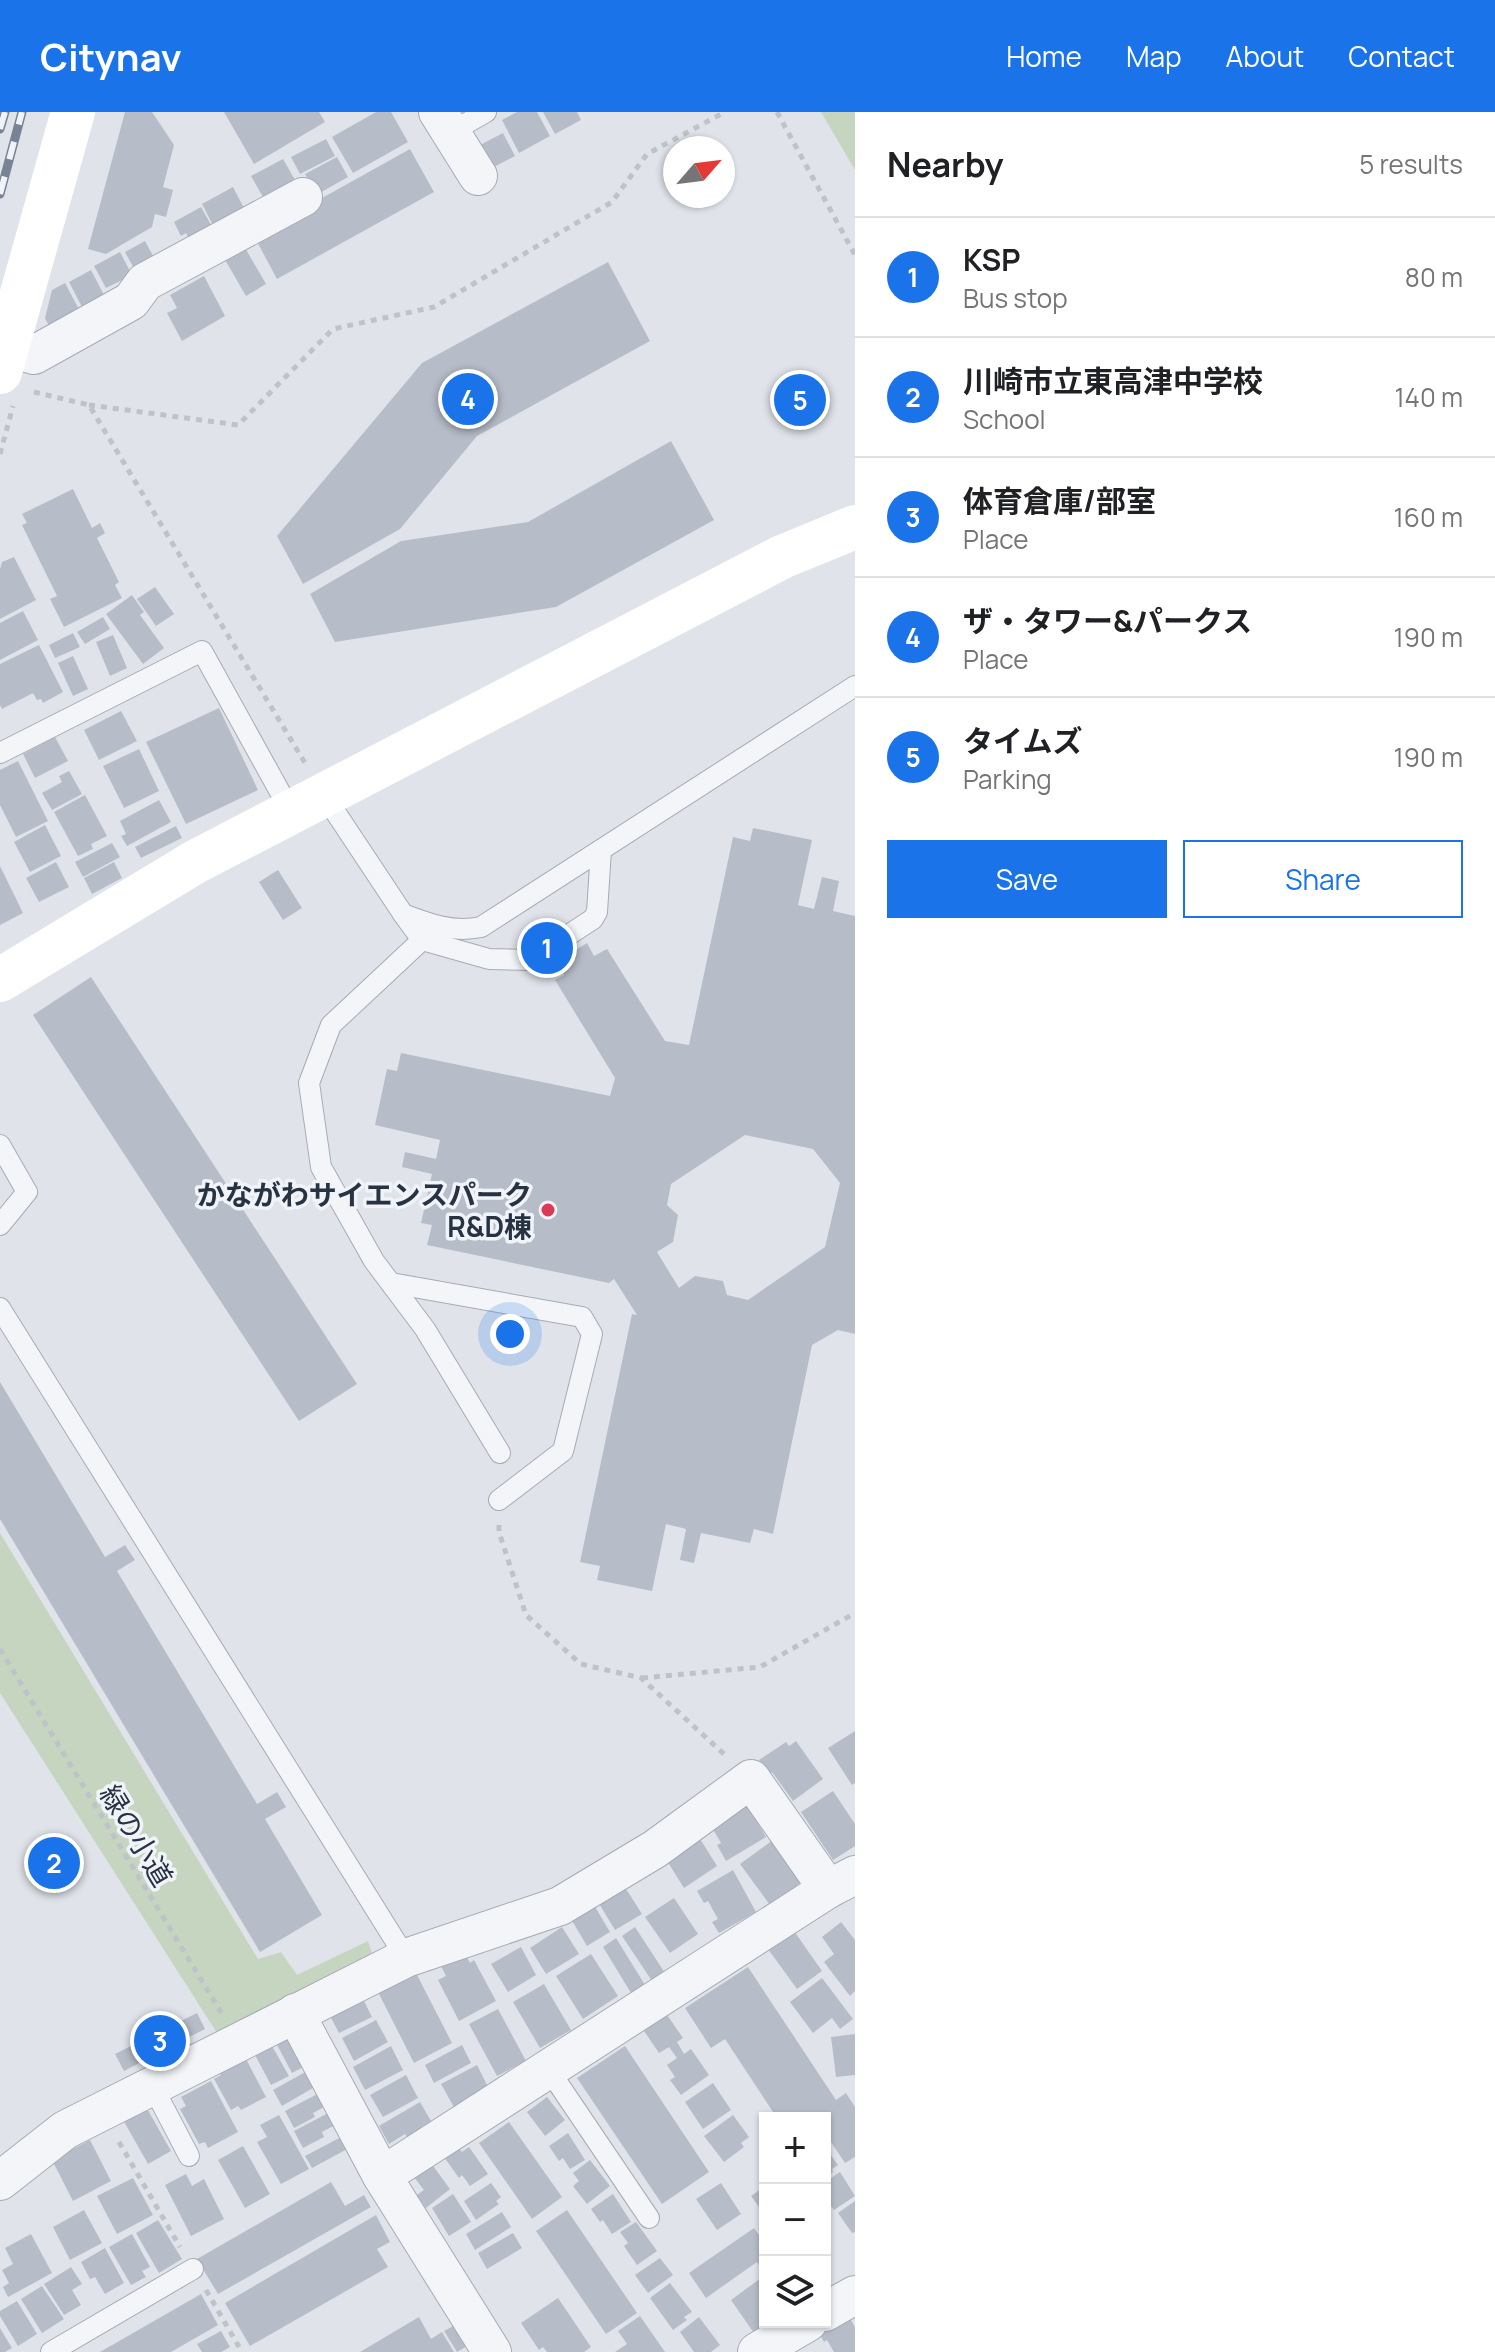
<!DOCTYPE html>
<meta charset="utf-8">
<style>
body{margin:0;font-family:Manrope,"Noto Sans JP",sans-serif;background:#f6f6f6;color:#202124}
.controls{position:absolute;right:24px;bottom:24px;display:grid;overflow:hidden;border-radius:0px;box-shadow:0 2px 6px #0004}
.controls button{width:72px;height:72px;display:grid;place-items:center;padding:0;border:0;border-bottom:2px solid #e0e0e0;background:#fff;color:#202124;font:40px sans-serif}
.compass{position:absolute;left:663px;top:24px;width:72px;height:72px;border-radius:50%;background:#fff;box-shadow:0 2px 6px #0004;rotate:62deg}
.you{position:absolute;left:510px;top:1222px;width:28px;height:28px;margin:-20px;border:6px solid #fff;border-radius:50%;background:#1a73e8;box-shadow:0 0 0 12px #1a73e833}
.badge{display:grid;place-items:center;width:52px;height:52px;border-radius:50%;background:#1a73e8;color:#fff;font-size:26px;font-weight:700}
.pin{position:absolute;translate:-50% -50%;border:4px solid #fff;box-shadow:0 2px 8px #0006}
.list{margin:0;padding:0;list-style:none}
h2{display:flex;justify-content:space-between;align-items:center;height:104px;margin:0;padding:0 32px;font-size:34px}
h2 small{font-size:26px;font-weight:400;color:#757577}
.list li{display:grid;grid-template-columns:52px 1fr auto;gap:24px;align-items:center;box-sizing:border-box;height:120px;padding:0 32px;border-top:2px solid #e0e0e0}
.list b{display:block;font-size:30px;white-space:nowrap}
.list p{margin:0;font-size:26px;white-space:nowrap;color:#757577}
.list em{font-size:26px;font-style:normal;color:#757577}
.actions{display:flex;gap:16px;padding:24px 32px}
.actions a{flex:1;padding:18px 0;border:2px solid #1a73e8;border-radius:0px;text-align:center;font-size:28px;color:#1a73e8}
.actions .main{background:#1a73e8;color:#fff}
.icon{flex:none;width:44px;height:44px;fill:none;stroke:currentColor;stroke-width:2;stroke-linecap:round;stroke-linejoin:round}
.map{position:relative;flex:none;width:855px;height:2240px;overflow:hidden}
header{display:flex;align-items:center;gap:48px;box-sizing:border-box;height:112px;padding:0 40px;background:#1a73e8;color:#fff}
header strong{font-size:38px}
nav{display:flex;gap:44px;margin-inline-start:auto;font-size:28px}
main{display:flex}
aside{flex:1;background:#fff}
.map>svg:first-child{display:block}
</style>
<header>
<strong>Citynav</strong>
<nav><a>Home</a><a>Map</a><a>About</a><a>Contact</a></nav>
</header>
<main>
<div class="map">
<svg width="855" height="2240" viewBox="0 0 855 2240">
<rect width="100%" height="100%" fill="#e0e4ea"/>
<g fill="#c6d5c0">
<polygon points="821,0 855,0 855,58"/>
<polygon points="0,1421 258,1847 281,1840 297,1863 368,1829 372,1841 217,1921 0,1581"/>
</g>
<g fill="#b7bdc8" fill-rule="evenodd">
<polygon points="125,0 152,0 174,33 163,75 173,78 166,105 155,102 152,115 106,142 88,137"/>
<polygon points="224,0 319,0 325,10 254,52"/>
<polygon points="376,0 391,0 408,30 353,61 332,25"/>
<polygon points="517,0 537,0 550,24 519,41 502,8"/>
<polygon points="543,0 577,0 581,8 555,22"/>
<polygon points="503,21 515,44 492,56 480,33"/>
<polygon points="326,27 335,44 300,62 291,45"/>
<polygon points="410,37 434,80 277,167 254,124"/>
<polygon points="337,45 348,65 316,83 305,62"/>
<polygon points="283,47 299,75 267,92 251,64"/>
<polygon points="233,75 246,100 215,117 202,92"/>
<polygon points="201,95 215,120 192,133 186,121 181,124 174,110"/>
<polygon points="145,129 157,151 137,162 125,140"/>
<polygon points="244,134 266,172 246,184 224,146"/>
<polygon points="120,140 132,163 106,176 94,154"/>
<polygon points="608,150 650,229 477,324 400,417 303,472 277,424 422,251"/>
<polygon points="91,158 105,185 83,197 69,170"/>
<polygon points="204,164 225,204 182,229 167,201 177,196 170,183"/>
<polygon points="65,171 82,203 52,220 45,206 52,178"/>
<polygon points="671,329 714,408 556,495 335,530 310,482 401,429 528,410"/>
<polygon points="73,377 92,416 100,411 105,421 97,426 119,470 115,473 122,486 64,515 50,487 57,484 22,413 27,411 22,402"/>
<polygon points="14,445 36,488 0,507 0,457 2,450"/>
<polygon points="155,475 174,502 156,514 137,487"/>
<polygon points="132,483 144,500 140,503 164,536 143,552 106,502"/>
<polygon points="23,499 38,528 0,548 0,511"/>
<polygon points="103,505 110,517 85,532 77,520"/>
<polygon points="73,521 80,535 55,546 49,533"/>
<polygon points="113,523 127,556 110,564 96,530"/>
<polygon points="39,533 63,580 43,591 41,587 37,588 33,581 2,597 0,593 0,552"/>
<polygon points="73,544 88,577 73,584 58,551"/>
<polygon points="219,596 258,678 186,712 146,630"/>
<polygon points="121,599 137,629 99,648 84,618"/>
<polygon points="55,625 68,649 35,666 23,642"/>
<polygon points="139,637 159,679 124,696 103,654"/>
<polygon points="18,649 48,709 16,725 0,693 0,658"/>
<polygon points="69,659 82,682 52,698 42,681 62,670 59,664"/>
<polygon points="85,683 107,724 91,732 93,737 78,744 54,700"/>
<polygon points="159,688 171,710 127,734 121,724 126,722 120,709"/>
<polygon points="45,713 61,744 30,760 14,730"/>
<polygon points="176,714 182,726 141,746 135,735"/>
<path d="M753,716L812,728L798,793L814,797L822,765L839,769L833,799L855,804V1222L838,1218L812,1233L773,1422L754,1417L750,1431L701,1421L694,1451L680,1448L686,1417L666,1412L652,1479L597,1468L600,1454L580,1450L632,1202L637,1203L614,1167L609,1171L427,1133L432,1113L421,1111L432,1062L402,1055L405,1040L436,1047L440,1028L375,1013L387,957L397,959L401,941L610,984L615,966L555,868L564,863L556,850L587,831L594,844L607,837L665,929L689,933L733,725L750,729ZM745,1023L813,1037L840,1071L825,1135L748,1188L727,1183L723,1169L695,1164L679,1176L657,1140L673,1130L678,1103L667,1093L671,1072Z"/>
<polygon points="112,731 120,745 83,765 75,750"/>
<polygon points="56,750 69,775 39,790 26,766"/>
<polygon points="114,750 122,766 92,782 84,766"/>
<polygon points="0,754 23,801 0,813"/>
<polygon points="278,758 302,796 283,808 259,770"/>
<polygon points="91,865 357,1272 299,1309 33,903"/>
<polygon points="0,1270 105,1445 125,1433 135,1448 117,1459 257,1692 277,1680 286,1695 265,1707 322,1803 260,1840 0,1407"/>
<polygon points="855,1619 855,1671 852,1673 828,1636"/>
<polygon points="796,1629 823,1667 793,1689 772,1660 769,1663 759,1648 786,1630 789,1634"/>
<polygon points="833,1679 855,1712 855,1734 833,1748 801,1700"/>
<polygon points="743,1686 766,1725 726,1749 717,1733 721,1731 707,1707"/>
<polygon points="697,1722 717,1754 684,1776 664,1744"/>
<polygon points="777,1725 807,1766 770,1793 740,1752"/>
<polygon points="733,1758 756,1800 719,1821 712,1810 718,1807 708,1789 704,1791 697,1779"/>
<polygon points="621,1769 642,1802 615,1818 595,1785"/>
<polygon points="674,1786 698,1822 670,1841 645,1805"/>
<polygon points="591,1788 610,1820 587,1834 568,1802"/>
<polygon points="841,1810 855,1828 855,1879 850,1884 824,1850 834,1842 822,1825"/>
<polygon points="562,1815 579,1842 546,1862 530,1836"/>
<polygon points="635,1815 665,1861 652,1869 622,1824"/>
<polygon points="794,1819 822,1859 797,1877 768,1837"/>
<polygon points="616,1826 645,1873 631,1881 603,1835"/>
<polygon points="521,1835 536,1863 508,1880 491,1852"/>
<polygon points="464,1839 470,1851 474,1848 496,1889 459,1909 438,1868 446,1864 440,1852"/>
<polygon points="591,1842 618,1884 583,1907 556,1864"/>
<polygon points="748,1855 836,1988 846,1981 855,1995 855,2045 845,2051 825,2021 825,2006 777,2006 725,1927 711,1936 685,1896"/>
<polygon points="415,1859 452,1931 414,1951 377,1878"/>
<polygon points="822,1866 853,1907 840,1917 832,1906 813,1921 790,1890"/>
<polygon points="544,1872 571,1918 540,1936 513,1890"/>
<polygon points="360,1881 372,1905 339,1921 327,1898"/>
<polygon points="498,1897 526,1949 497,1964 469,1912"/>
<polygon points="665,1900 683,1926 677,1930 684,1942 691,1937 709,1963 681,1983 670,1968 675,1965 667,1953 677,1946 669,1935 659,1941 642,1916"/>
<polygon points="197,1901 205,1917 124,1959 115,1942"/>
<polygon points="376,1908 388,1930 354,1949 342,1926"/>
<polygon points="855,1922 855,1963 836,1965 831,1925"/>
<polygon points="293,1923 309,1952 292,1961 276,1931"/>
<polygon points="462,1933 471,1951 434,1971 425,1953"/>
<polygon points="272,1934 289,1964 271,1973 255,1943"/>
<polygon points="391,1934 403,1958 365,1978 353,1955"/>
<polygon points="625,1934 709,2060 662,2092 577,1966"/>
<polygon points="245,1945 266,1985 241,1998 238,1994 231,1998 214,1967 221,1963 218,1959"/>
<polygon points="477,1953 488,1975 455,1997 441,1972"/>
<polygon points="309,1958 318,1973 282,1994 273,1978"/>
<polygon points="406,1963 418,1986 383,2005 370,1983"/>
<polygon points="211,1969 238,2020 208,2036 205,2030 199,2032 180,1997 186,1994 181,1985"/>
<polygon points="713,1971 731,1998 703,2017 685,1990"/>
<polygon points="321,1980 328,1993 313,2001 315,2005 294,2016 285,1999"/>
<polygon points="547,1985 565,2008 545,2024 527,2000"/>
<polygon points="420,1990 431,2009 421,2015 423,2018 408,2027 405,2022 389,2032 379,2014"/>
<polygon points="145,1993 171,2039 148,2052 122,2006"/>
<polygon points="330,2000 337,2012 322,2020 324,2025 303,2036 294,2019"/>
<polygon points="279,2003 309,2057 281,2072 257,2030 267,2025 260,2013"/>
<polygon points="733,2003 749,2025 741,2031 744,2035 724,2050 704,2024"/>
<polygon points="509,2010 562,2085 532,2107 479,2031"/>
<polygon points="568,2021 585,2048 570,2057 563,2046 559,2049 549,2034"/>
<polygon points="343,2024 349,2036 312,2056 305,2044"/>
<polygon points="90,2028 111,2069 73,2089 52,2048"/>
<polygon points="243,2034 270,2082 245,2096 218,2048"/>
<polygon points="458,2035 462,2040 469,2035 488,2062 470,2074 462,2063 459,2066 444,2045"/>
<polygon points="825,2035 838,2053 832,2057 833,2060 825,2065"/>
<polygon points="590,2048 610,2074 587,2092 573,2074 579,2069 573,2061"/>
<polygon points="431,2051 450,2077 426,2096 417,2083 424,2078 414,2065"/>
<polygon points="840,2060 855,2084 834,2098 825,2086 825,2070"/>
<polygon points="186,2062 192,2074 204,2067 224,2107 191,2124 165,2073"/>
<polygon points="133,2066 153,2103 117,2122 97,2084"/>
<polygon points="331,2070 345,2094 364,2083 371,2095 218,2182 197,2147"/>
<polygon points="491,2071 501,2085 496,2089 499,2092 476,2108 464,2089"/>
<polygon points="721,2071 741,2102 717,2118 696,2087"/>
<polygon points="765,2074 765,2103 751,2084"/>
<polygon points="453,2082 471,2110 449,2124 432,2096"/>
<polygon points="613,2082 631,2110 612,2122 603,2108 600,2110 591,2097"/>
<polygon points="855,2089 855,2120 852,2121 838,2101"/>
<polygon points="84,2098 102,2131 70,2148 53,2115"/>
<polygon points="567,2098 637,2201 606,2222 536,2119"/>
<polygon points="502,2100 511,2115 475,2138 466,2122"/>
<polygon points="376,2103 390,2130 377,2137 388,2155 250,2234 225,2191"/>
<polygon points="158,2108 182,2147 159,2161 136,2121"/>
<polygon points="636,2110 657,2139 637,2153 624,2134 628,2131 620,2120"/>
<polygon points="754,2116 765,2132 765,2161 757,2150 706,2186 689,2161"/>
<polygon points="513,2121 522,2136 487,2157 478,2141"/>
<polygon points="31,2122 52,2161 8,2185 3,2175 9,2171 2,2158 13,2152 5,2136"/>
<polygon points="132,2122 150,2155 142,2159 146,2165 131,2173 109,2135"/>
<polygon points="105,2136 124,2171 105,2182 95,2165 90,2167 81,2150"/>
<polygon points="660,2146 673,2163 648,2181 635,2163"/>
<polygon points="71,2155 82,2172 72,2178 81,2193 64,2203 44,2172"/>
<polygon points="765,2163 765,2210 776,2210 756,2224 731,2188"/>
<polygon points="670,2171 692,2200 684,2205 687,2208 673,2218 650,2186"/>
<polygon points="42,2174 64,2207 42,2221 21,2187"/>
<polygon points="201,2182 218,2213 171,2240 100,2240"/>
<polygon points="558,2186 591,2235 584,2240 547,2240 543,2235 539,2238 521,2211"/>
<polygon points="17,2189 37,2222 18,2234 0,2204 0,2199"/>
<polygon points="847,2201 855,2215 855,2240 834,2240 827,2228 824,2230 817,2217"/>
<polygon points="640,2204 665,2240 615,2240 627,2232 618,2219"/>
<polygon points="419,2205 431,2227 442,2220 454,2240 360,2240"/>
<polygon points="699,2205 720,2233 711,2240 694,2240 680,2220"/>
<polygon points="455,2213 467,2234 457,2240 444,2219"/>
<polygon points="0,2216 12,2236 5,2240 0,2240"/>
<polygon points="221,2219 230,2235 221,2240 202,2240 197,2232"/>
</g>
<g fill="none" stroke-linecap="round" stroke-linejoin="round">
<g stroke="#a5abb5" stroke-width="22">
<g id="lane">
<polyline points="451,20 486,0"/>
<polyline points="0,641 202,539 291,700"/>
<polyline points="324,683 403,802 422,828 489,847 530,848 593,807 597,800 601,738"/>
<path d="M403,802C429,812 453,821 481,815L855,574"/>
<polyline points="422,828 331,913 309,971 321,1055 374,1149 425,1217 500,1341"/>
<polyline points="0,1033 27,1080 0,1113"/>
<polyline points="391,1171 582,1205 592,1222 563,1339 499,1388"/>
<polyline points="0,1196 406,1846"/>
<polyline points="549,1958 649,2106"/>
<polyline points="153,1975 189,2044"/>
<polyline points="51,2240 193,2157"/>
</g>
</g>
<g stroke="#a5abb5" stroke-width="40">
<g id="street">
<polyline points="438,0 478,64"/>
<polyline points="7,235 34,243 131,189 145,170 303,85"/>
<polyline points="295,1901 382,2064 492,2240"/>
<polyline points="382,2064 828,1777 855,1763"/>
<polyline points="0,2069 65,2018 406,1846 560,1794 655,1737 751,1667 828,1777"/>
<polyline points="825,2200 855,2183"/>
<polyline points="757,2240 808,2210"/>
</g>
</g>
<g stroke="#bec2c9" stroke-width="5" stroke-dasharray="6 6" stroke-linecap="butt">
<polyline points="777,0 855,143"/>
<polyline points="34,280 89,293 305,651"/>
<polyline points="89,293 238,313 333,217 434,195 612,90 647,42 725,0"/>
<polyline points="0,342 13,294"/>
<polyline points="499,1413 499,1420 526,1503 581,1552 641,1566 724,1642"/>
<polyline points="0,1537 222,1902"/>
<polyline points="642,1566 760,1555 855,1501"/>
<polyline points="119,2030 180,2135"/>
<polyline points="206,2178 242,2240"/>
</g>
<use href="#lane" stroke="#f3f5f8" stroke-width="20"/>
<use href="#street" stroke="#f3f5f8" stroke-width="38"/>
<g stroke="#fff" stroke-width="44">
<polyline points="0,260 73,0"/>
<polyline points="0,868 195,750 782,445 855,415"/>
</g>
<g stroke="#788495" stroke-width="9">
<g id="rail">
<polyline points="0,17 5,0"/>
<polyline points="0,82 22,0"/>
</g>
</g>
<use href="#rail" stroke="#f0f3f7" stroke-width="6" stroke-dasharray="18" stroke-linecap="butt"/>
</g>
<circle fill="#db3955" stroke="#f0f3f7" stroke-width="3" cx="548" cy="1098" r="8"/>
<g text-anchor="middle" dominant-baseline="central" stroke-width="7" stroke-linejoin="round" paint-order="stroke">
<g font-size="28" font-weight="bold" fill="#273243" stroke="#f0f3f7" text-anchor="end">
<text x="532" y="1082">かながわサイエンスパーク<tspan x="532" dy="32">R&amp;D棟</tspan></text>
</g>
<g font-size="28" fill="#273243" stroke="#f0f3f7">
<text transform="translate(137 1723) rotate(59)">緑の小道</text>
</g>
</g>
</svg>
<div class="controls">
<button>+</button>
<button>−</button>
<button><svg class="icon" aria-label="layers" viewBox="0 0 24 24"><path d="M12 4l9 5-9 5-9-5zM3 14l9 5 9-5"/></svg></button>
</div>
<svg class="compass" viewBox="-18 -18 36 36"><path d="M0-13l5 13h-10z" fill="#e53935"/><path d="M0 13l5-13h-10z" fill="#757577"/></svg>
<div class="you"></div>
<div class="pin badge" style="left:547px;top:836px">1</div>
<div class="pin badge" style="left:54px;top:1751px">2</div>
<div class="pin badge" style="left:160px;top:1929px">3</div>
<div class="pin badge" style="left:468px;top:287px">4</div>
<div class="pin badge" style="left:800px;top:288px">5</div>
</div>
<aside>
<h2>Nearby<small>5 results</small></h2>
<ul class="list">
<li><span class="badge">1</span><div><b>KSP</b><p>Bus stop</p></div><em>80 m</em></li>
<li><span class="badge">2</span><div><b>川崎市立東高津中学校</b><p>School</p></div><em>140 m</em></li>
<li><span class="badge">3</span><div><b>体育倉庫/部室</b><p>Place</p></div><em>160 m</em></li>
<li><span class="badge">4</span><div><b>ザ・タワー&amp;パークス</b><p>Place</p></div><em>190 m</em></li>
<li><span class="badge">5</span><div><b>タイムズ</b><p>Parking</p></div><em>190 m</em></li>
</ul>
<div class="actions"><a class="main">Save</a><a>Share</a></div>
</aside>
</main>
